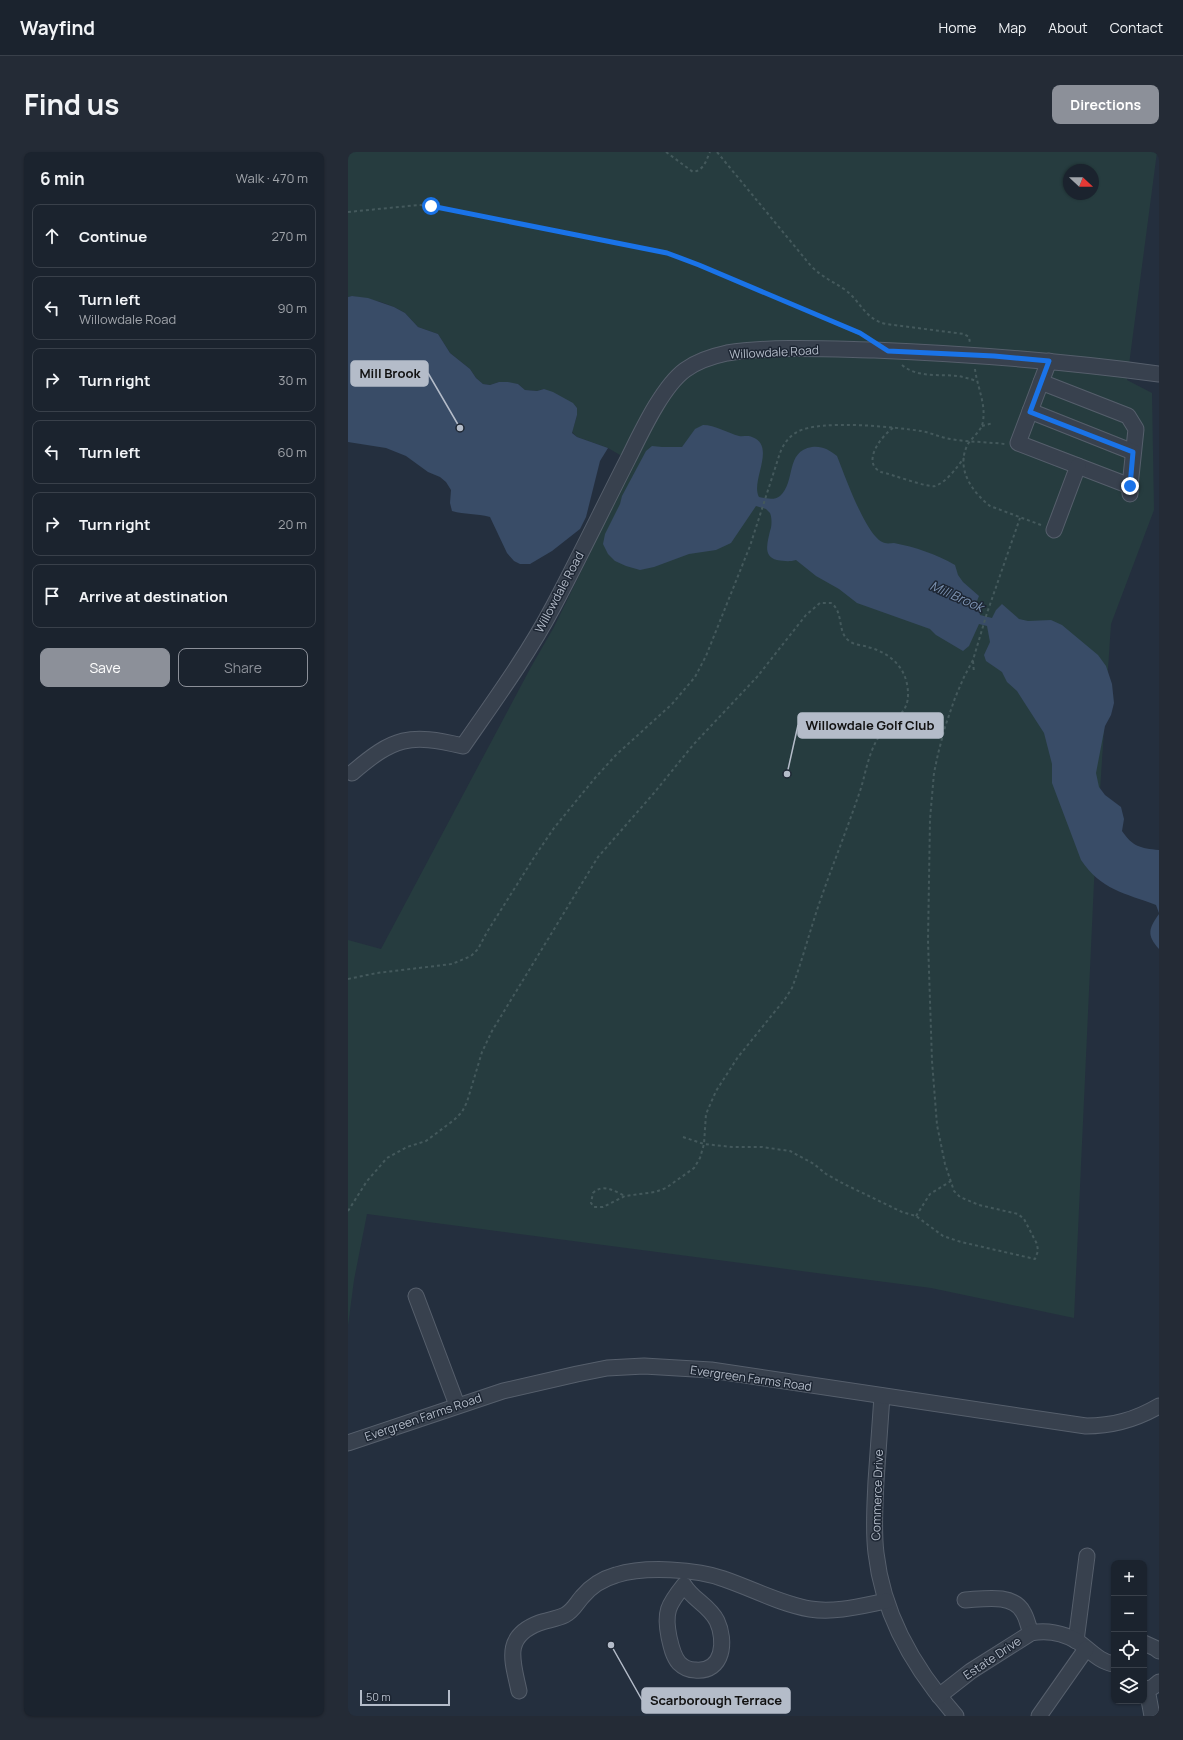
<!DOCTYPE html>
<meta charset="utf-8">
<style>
body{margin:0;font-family:Manrope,sans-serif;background:#242b36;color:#f1f3f6}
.controls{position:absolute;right:12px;bottom:12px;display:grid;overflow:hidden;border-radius:8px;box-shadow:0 1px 3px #0004}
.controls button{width:36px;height:36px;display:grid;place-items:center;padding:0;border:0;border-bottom:1px solid #39404a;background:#1b232e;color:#f1f3f6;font:20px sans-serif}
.compass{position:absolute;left:715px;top:12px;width:36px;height:36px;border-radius:50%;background:#1b232e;box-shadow:0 1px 3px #0004;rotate:112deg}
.scale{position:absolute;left:12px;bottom:10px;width:90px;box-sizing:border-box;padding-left:4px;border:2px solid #b4bcc9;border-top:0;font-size:11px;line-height:14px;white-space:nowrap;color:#b4bcc9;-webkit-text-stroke:3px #1d2633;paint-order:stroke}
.stop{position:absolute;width:12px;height:12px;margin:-9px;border:3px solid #1a73e8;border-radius:50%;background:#fff}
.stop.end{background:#1a73e8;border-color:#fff;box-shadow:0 1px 4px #0008}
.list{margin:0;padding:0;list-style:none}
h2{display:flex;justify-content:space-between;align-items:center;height:52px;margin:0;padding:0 16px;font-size:17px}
h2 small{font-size:13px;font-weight:400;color:#a0a4aa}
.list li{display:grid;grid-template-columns:26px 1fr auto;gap:12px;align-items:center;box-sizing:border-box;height:64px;margin:0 8px 8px;padding:0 8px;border:1px solid #39404a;border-radius:8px}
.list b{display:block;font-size:15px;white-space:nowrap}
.list p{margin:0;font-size:13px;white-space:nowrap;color:#a0a4aa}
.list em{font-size:13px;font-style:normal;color:#a0a4aa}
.actions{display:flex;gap:8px;padding:12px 16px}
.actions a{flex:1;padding:9px 0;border:1px solid #8c9099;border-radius:8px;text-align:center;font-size:14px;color:#8c9099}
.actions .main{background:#8c9099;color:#fff}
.icon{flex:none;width:22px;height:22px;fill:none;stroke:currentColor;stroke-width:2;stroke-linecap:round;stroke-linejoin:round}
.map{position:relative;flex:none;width:811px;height:1564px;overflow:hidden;border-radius:8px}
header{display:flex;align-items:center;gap:24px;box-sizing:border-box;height:56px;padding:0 20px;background:#1b232e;border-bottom:1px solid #39404a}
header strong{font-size:19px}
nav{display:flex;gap:22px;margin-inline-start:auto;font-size:14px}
.intro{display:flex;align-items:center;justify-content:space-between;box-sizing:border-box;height:96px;padding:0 24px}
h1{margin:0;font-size:28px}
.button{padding:10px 18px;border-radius:8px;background:#8c9099;color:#fff;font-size:14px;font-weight:700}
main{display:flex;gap:24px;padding:0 24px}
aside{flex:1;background:#1b232e;border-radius:8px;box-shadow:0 1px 3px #0004}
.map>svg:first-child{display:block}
</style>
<header>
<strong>Wayfind</strong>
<nav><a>Home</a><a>Map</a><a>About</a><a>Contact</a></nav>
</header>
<div class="intro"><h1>Find us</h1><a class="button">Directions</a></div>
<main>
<aside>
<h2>6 min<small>Walk · 470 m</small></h2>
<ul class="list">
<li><svg class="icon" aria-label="ahead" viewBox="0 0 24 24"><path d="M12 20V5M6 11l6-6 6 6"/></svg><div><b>Continue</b></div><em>270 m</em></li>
<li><svg class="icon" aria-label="left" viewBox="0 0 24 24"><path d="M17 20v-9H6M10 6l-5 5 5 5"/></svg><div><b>Turn left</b><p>Willowdale Road</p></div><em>90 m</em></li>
<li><svg class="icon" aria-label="right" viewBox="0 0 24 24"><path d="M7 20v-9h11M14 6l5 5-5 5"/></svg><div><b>Turn right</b></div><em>30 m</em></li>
<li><svg class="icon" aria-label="left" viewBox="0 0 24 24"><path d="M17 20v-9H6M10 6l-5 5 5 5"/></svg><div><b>Turn left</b></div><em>60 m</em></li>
<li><svg class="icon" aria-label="right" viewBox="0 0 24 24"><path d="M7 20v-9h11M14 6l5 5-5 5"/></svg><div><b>Turn right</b></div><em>20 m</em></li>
<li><svg class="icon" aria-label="arrive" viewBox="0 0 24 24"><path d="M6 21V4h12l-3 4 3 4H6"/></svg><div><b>Arrive at destination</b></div></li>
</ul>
<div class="actions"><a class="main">Save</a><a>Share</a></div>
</aside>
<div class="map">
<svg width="811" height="1564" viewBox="0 0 811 1564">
<rect width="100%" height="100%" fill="#242f3e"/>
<path fill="#263c3f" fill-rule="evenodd" d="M0,0H809L779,228L804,241L806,358L763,472L746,730L726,1166L583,1136L19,1062L6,1128L0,1174V788L33,797L183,515L206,475L286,311L260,296L229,285L224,280L229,263V256L196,237L189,239L177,238L170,232L151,230L142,233L135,232L128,226L122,217L102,201L90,182L70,175L57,161L46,155L33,150L4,144L0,145ZM721,18H745V42H721Z"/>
<g fill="#394c67">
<path d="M4,144L20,146L46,155L57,161L70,175L90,182L102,201L122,217L128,226L135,232L142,233L151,230H160L170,232L177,238L189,239L196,237L205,240L225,251L229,256V263L224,281L229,285L260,296L252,309L238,365L232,377L204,399L182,412H172L166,409L159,401L142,365C128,361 117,363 104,359L102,351L103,338L98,330L92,325L80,320L58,304L38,296L0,290V145Z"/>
<path d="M355,273C367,273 380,281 391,284C395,285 400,283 404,285C429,294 402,329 411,345C417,346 426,349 432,344C448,330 437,299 464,295C475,294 481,298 489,304C496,321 519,388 537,391C540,392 543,391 546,391C567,395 588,402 607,413L610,423L615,430L631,444L629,449L632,463L644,466L648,458L654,452L671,467L680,469L703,468L714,473L750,503L758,514L764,532L766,551L763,563L757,574L748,621L751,635L757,643L773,655L776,667L774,679C785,695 792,696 811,698V761L808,753C777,741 753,738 733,708L704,631V612L696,581L676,550L669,539L659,530L654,520L638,509L636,503L642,490L639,474L631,472L621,494L615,499L588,483L582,477L509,451L491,437L468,424L448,408C441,410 436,409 429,408C414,405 420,389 422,379C424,374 424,366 422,361L418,357L408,354L383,391L368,398L341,402L306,415L292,418L278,414L267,409L260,402L255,392L257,382L272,352L274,344L298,299L304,294L314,295H334L347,277Z"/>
<path d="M811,762V797C798,783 801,776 811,762Z"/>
</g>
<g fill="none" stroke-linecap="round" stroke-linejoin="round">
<g stroke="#565f6c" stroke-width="17">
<g id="minor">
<polyline points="701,209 670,291 782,334"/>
<polyline points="693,230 780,264 788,277 782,334 782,342"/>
<polyline points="682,259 785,300"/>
<polyline points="706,378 730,314"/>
<path d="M4,621C46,585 61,581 115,594C146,549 179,504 205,455C231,406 255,356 280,307C293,281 314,235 337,218C349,209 365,204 379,201C423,194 481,197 526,198C622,202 716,209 811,222"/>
<polyline points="68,1144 109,1253"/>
<path d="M534,1244C532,1273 530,1301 528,1329C527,1353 525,1377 528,1401C535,1464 567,1518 608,1564"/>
<path d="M0,1291L155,1239L229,1222L259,1216L296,1214L363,1218L738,1274C765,1274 787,1268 811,1254"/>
<path d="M336,1433C345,1448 361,1453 369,1469C378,1488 376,1521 347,1518C341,1518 335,1515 331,1511C325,1504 323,1494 321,1485C316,1460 320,1453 336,1433Z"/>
<path d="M617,1448C635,1447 665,1441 675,1460C679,1466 680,1474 683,1481"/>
<polyline points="728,1489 739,1404"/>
<polyline points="796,1491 807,1496 811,1499"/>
<polyline points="799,1537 804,1564"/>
<polyline points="796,1538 805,1535 811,1530"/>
<path d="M171,1539C165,1510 154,1485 191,1471C199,1468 209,1467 217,1463C225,1459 228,1452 234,1445C243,1434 254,1427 268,1423C297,1414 349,1417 376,1427C405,1437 433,1452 462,1457C487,1461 513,1454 538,1449"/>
<path d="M591,1544L623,1519L683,1481C698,1478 715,1481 729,1489C741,1497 751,1510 766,1512"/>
<polyline points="691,1564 738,1497"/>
</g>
</g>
<g stroke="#44595c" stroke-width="2" stroke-dasharray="3 3" stroke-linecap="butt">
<path d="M318,0L345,20C356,18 358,9 362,0"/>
<path d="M369,0L463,114C474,125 484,129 496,137C513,149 516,167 538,172L616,182L621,185L622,191"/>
<polyline points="0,60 71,53 83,54 319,101 351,113 516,184"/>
<path d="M554,213C569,226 592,222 610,224C616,225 622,227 629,229"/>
<path d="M627,217C629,234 638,252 635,269C634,279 625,284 620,292C607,316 624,340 642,354L693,373"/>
<polyline points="634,274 645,271"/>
<path d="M545,276C533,284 513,311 533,320C543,322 580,336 587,334C599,330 609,315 616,306"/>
<polyline points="625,509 626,521"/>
<path d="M0,827L29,821L104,812L123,804L130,797L139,780L187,704L206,676L247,626L268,603L324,552L347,525L358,504L402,394L431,304C434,294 440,285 449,280C472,267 546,275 573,279C583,281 592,285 602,287C620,290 639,290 657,292"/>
<polyline points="335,985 356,992 384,995 414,995 442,999 466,1012 478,1022 496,1032 554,1060 568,1064 595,1084 613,1090 687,1107 690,1099 689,1092 676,1067 670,1062 631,1053 612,1045 606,1039 597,1012 589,973 584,909 580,789 582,667 586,621 590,602 597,575 607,546 616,525 625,508 639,461 672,366"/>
<path d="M0,1059L19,1029L39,1006L59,995L78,989L106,968L114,960L119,950L134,900L144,879L250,705L306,641L345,593L409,525L458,463L472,451H483C496,460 489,479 500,488C505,493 514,493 520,495C539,500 555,512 559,532C564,560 550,562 535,580C529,586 526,593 523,601C518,614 516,628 511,642C498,680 483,717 470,755C461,782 454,809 444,836L437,847L390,905L368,939L358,962L356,992L352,1006L346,1016L318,1036L307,1040L277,1044L255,1055H246L243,1051L245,1041C255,1031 266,1039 277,1044"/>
<polyline points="568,1064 582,1042 603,1029"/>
</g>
<use href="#minor" stroke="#38414e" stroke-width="15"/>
</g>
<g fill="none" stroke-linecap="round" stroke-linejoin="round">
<polyline stroke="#1a73e8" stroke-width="5" points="83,54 319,101 351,113 512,181 540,199 646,204 701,209 682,260 785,300 782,334"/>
</g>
<g text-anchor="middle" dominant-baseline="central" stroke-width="3" stroke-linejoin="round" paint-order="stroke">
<g font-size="12" fill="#b4bcc9" stroke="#1d2633">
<text transform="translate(426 200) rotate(-3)">Willowdale Road</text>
<text transform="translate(211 440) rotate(-62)">Willowdale Road</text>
<text transform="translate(403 1226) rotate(8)">Evergreen Farms Road</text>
<text transform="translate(75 1265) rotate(-19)">Evergreen Farms Road</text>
<text transform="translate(529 1343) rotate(-88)">Commerce Drive</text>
<text transform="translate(644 1506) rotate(-34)">Estate Drive</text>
</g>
<g font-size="13" font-style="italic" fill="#7c92b1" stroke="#1d2633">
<text transform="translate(609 444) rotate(24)">Mill Brook</text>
</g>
</g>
<path fill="none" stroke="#b4bcc9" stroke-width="1.5" d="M112 276L80 221M439 622L450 573M263 1493L294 1548"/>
<g fill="#b4bcc9" stroke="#1d2633" stroke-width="1.5">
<circle cx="112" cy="276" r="4"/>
<circle cx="439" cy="622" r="4"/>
<circle cx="263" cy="1493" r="4"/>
</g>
<g fill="#b4bcc9" stroke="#b4bcc9" stroke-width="1.5">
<rect x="3" y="209" width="77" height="25" rx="4"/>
<rect x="450" y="561" width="145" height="25" rx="4"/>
<rect x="294" y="1536" width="148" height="25" rx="4"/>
</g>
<g font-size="13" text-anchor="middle" font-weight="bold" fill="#111">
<text x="42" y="226">Mill Brook</text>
<text x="522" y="578">Willowdale Golf Club</text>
<text x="368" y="1553">Scarborough Terrace</text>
</g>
</svg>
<div class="controls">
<button>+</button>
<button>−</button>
<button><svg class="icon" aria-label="locate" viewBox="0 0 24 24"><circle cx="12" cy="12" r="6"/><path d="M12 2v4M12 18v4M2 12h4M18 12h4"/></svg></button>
<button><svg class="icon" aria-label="layers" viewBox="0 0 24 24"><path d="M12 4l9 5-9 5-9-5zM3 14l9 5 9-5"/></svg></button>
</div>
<svg class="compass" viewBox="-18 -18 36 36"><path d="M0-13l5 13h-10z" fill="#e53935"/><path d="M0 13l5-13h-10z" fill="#a0a4aa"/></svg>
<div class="scale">50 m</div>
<div class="stop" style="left:83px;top:54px"></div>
<div class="stop end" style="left:782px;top:334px"></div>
</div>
</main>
